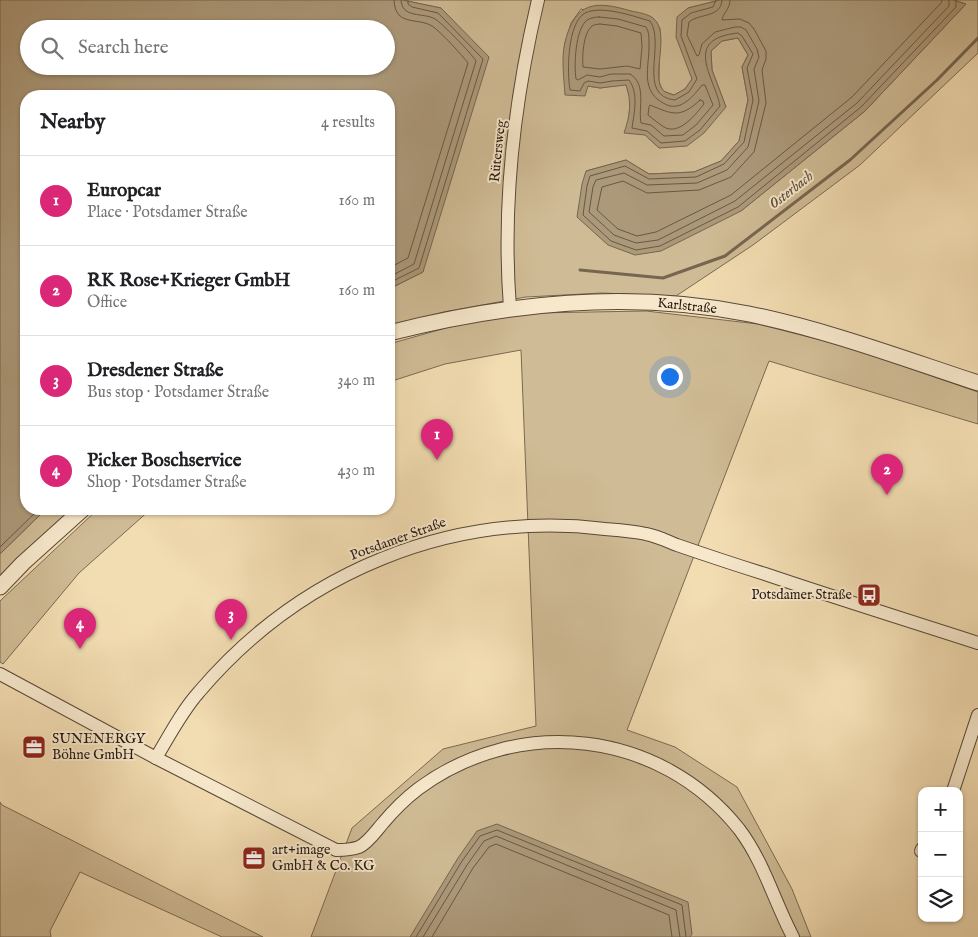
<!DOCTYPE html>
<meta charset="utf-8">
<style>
body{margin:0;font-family:"IM FELL English",serif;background:#f6f6f6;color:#202124}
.controls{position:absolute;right:15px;bottom:15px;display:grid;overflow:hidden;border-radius:10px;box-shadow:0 1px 4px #0004}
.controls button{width:45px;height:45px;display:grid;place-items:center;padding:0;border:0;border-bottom:1px solid #e0e0e0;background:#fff;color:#202124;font:25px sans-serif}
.you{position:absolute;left:669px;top:376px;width:18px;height:18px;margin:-12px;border:4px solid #fff;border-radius:50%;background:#1a73e8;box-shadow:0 0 0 8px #1a73e833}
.badge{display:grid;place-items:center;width:32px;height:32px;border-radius:50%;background:#db2777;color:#fff;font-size:16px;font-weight:700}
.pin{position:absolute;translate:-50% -41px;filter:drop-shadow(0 1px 2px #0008)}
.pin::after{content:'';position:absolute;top:26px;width:18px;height:15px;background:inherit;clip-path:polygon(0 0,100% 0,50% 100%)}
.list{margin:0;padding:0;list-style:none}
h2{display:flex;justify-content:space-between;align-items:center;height:65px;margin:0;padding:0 20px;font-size:21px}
h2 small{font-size:16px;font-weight:400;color:#757577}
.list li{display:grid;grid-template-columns:32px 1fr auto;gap:15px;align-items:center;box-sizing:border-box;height:90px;padding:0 20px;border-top:1px solid #e0e0e0}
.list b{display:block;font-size:19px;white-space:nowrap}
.list p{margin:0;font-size:16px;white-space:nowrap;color:#757577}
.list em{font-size:16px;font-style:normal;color:#757577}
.icon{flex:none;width:28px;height:28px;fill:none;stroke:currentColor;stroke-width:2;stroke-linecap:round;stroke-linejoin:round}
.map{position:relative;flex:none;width:978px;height:937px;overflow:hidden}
.search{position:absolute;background:#fff;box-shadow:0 1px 4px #0004;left:20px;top:20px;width:375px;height:55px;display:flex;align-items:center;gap:12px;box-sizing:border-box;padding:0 18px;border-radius:28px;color:#757577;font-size:19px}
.panel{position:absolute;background:#fff;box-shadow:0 1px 4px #0004;left:20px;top:90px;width:375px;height:425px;border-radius:20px}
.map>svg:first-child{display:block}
</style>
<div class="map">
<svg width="978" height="937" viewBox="0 0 978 937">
<rect width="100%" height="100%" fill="#f2dcb1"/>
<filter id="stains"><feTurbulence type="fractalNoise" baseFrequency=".004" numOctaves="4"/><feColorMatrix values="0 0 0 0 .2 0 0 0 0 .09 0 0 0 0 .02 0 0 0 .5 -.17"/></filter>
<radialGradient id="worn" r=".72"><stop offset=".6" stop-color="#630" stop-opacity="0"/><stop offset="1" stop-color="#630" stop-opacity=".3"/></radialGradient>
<g fill="#cfbb95" stroke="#7a6952">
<polygon points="402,0 720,0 688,8 692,79 685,89 674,95 663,91 659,82 660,28 581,9 571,23 565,44 588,86 600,88 626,84 630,99 629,119 659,148 726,107 712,70 711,51 722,41 738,38 748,55 742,67 748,100 739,141 721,161 694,172 649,174 626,160 586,171 741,211 865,111 966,4 953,0 978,0 978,53 860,165 753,245 676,296 602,293 526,297 444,312 389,327 389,289 423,272 441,8"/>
<polygon points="646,311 758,324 848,347 978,392 978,424 769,361 627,730 675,747 737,787 792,889 811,937 311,937 352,828 443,749 536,726 521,350 445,364 389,382 389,344 460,324 534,313"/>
<polygon points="46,509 74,509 0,576 0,554"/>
<polygon points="98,509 151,509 79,573 3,664 0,662 0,601"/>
<polygon points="0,802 2,805 263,937 222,937 80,872 50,931 51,937 0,937"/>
</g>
<g fill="#ac997a" stroke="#76654f" fill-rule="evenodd">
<path d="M0,0H402L441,8L489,57L423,272L389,289V96H26V509H46L0,554ZM29,29H386V66H29Z"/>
<path d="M720,0H953L966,4L865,111L741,211L661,251L635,255L608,245L577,217L582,184L586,171L626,160L649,174L694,172L721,161L739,141L748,100L742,67L748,55L738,38L722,41L711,51L712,70L726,107L704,133L687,146L659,148L645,135L624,133C630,116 632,102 626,85L600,88L588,86L585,96L565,95C564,79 561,58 565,42C575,2 595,0 631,11C637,12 648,14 653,18C672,33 649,78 664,91C666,93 671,94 674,95L685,89L692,79L676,37L677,17L688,8Z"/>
<polygon points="497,824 688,902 692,934 690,937 410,937 458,858 477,831"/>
</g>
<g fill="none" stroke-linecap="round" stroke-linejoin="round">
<g stroke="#685844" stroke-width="1">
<path d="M716,0L713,7L691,13L682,20L681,36L697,79L689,92L675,100C636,96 666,44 650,21C633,16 602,5 585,13C567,23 567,73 570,90L580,91L584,83L588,81L600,83L612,81L629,80C639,94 634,113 632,128L647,131L661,143L685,141L700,130L720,106C714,76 682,39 738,33L742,36L753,54L747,68L753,100L744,142L724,164L696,177L649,179L625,166L590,176L587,186L583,215L611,241L636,250L660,246L738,207L861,107L956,7V0"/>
<path d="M722,0C721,18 700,13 689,22L687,35L697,56L699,55L702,44L715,32L735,27H741L746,30L757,49L759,57L754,69L759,101L748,147L727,170L697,183L647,185L624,173L596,180L593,187L589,212L614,235L636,243L658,240L735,201L857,103L949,6V0"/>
<path d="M730,0C730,9 723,13 722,20L740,19L749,23L754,29L766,51V59L762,70L766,103L754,152L731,177L699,190L647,193L623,181L602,187L597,210L618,229L637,236L656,232L731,195L852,97L941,3L942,0"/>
<path d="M599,17L618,19L646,27C649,32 649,37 649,42C650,67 638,92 667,105C682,111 694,95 702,85H705L713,105L696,125L683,135L664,136L651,125L641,123C638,108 647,84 630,74H611L600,77L587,75L578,80L576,79C574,65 575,30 587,20C590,18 596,17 599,17Z"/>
<path d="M600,24L617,26L641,33L642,47L640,69L627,66L600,69L583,67C582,57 583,33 592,26C593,25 598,24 600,24Z"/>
<path d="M700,100L703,101L704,104C696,114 679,136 664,127C659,124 653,119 648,115L649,107L650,105C672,114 680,119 700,100Z"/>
<path d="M389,268L408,258L468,63C462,55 440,31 432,26C417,17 395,27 394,0"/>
<path d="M389,277L414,264L476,61C472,54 441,22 435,19C423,12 402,19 401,0"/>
<polyline points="389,283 419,268 483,59 438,13 412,7 408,4 408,0"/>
<polyline points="0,547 39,509"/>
<polyline points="416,937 462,861 480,836 497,830 682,905 686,937"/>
<polyline points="423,937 467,865 484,841 496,836 676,910 680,937"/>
<polyline points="432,937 473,868 489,847 496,844 669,915 672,937"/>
</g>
<polyline stroke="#76654f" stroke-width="3" points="580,270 663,278 725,256 850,160 937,80 978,38"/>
<g stroke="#584837" stroke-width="14">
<g id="minor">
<path d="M510,308C502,205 514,101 538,0"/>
<path d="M0,674L156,758L336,850C344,850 351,850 359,847C368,843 376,831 383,823C393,811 405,799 418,789C519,714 660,730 739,829C764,862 774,901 793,937"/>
<path d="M156,758C169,736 182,711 199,692C300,573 450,510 605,529C618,530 633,531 646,534C657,536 667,541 677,545C706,555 736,565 765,574C836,598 907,620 978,643"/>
<polyline points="953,791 978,715"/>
<polyline points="921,851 922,849"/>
</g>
</g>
<g stroke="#584837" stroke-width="17">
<g id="tertiary">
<path d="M389,333C507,303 628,290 749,314C827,330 902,358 978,383"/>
<polyline points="0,587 23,563 83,509"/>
</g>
</g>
<use href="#minor" stroke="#f7e8cc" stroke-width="12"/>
<use href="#tertiary" stroke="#f7e8cc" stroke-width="15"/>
</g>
<defs>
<g id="bus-square" transform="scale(1.25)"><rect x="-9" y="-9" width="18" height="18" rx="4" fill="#8f2418" stroke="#f7e8cc"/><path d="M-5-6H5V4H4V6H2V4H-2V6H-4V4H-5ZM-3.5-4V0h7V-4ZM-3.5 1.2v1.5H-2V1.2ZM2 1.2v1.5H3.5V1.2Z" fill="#fff"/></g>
<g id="office-square" transform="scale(1.25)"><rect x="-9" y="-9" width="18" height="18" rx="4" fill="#8f2418" stroke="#f7e8cc"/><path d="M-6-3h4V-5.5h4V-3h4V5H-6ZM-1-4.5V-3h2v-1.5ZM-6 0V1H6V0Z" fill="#fff"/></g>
</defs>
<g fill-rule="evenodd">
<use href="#bus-square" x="869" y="595"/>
<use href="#office-square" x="34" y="747"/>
<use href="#office-square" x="254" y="858"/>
</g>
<g text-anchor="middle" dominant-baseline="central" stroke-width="4" stroke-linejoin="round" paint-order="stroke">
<g font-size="14" fill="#25170e" stroke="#f7e8cc">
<text transform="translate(498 151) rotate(-84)">Rütersweg</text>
<text transform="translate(687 306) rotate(6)">Karlstraße</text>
<text transform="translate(398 539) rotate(-20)">Potsdamer Straße</text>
</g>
<g font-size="14" fill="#25170e" stroke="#f7e8cc" text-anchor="start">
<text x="852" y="595" text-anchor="end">Potsdamer Straße</text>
<text x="52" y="739">SUNENERGY<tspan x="52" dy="16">Böhne GmbH</tspan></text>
<text x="272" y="850">art+image<tspan x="272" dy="16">GmbH &amp; Co. KG</tspan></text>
</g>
<g font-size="15" font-style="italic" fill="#5b4b39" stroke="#f7e8cc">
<text transform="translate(791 190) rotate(-38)">Osterbach</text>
</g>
</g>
<rect width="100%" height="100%" filter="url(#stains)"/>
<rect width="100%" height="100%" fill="url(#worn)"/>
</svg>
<div class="controls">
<button>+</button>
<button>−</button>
<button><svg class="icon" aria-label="layers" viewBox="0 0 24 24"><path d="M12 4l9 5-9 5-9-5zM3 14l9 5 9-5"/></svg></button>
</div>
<div class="you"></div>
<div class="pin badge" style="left:437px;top:460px">1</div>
<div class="pin badge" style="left:887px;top:495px">2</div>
<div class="pin badge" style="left:231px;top:640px">3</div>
<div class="pin badge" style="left:80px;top:649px">4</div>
<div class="search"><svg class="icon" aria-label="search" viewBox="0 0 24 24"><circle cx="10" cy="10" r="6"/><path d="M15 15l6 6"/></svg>Search here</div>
<section class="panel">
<h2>Nearby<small>4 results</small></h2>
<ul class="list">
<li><span class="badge">1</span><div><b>Europcar</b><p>Place · Potsdamer Straße</p></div><em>160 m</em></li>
<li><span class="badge">2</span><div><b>RK Rose+Krieger GmbH</b><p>Office</p></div><em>160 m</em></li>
<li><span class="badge">3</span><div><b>Dresdener Straße</b><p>Bus stop · Potsdamer Straße</p></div><em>340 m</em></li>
<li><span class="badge">4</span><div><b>Picker Boschservice</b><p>Shop · Potsdamer Straße</p></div><em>430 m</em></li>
</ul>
</section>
</div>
